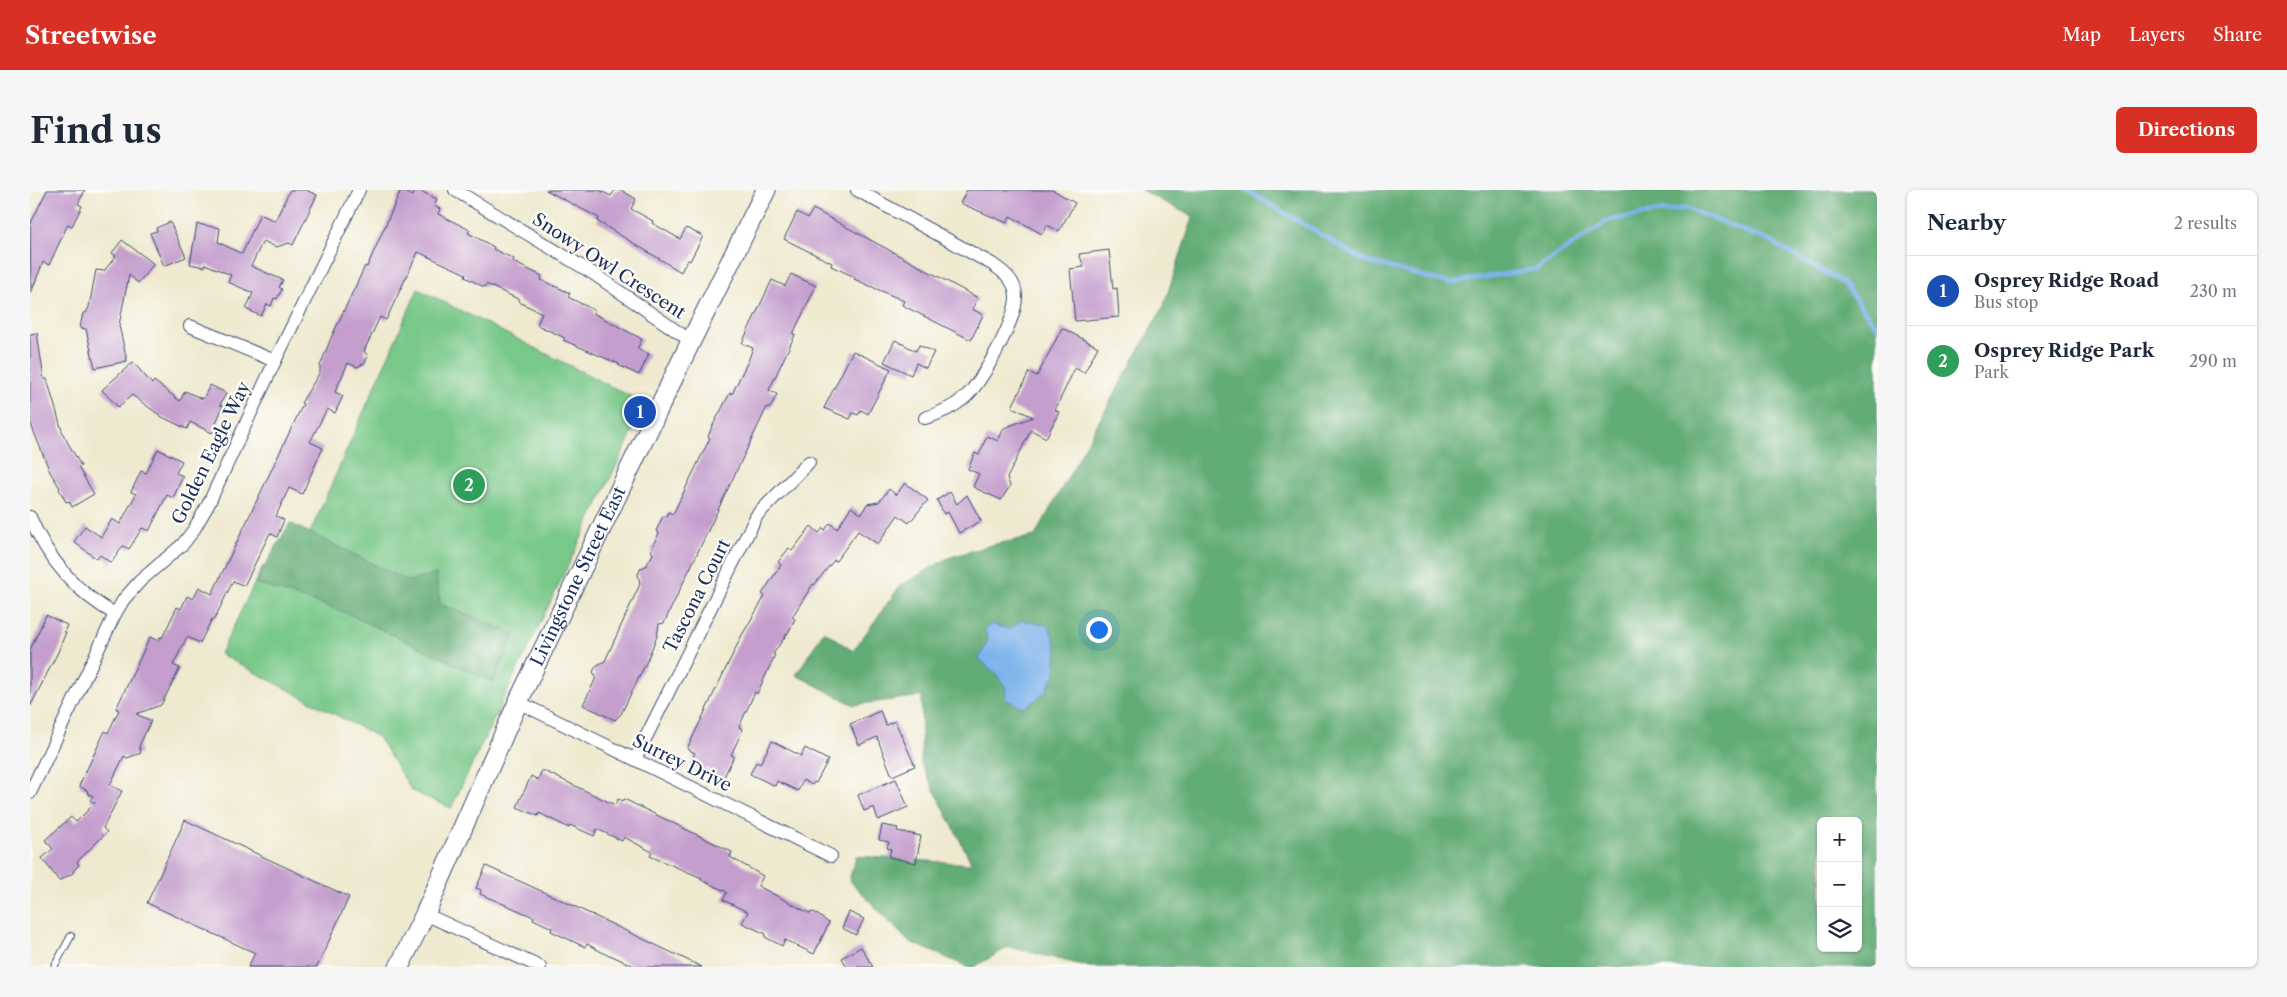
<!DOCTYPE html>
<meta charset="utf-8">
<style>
body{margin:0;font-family:"Libre Caslon Text",serif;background:#f6f6f7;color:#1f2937}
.controls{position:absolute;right:15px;bottom:15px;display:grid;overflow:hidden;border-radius:8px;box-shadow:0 1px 4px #0004}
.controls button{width:45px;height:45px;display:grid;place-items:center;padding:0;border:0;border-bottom:1px solid #e0e1e3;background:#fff;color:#1f2937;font:25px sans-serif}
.you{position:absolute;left:1068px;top:439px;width:18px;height:18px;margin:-12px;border:4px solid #fff;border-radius:50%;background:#1a73e8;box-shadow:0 0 0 8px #1a73e833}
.badge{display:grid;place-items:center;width:32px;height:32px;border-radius:50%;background:#d93025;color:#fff;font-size:16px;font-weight:700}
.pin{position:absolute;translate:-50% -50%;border:2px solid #fff;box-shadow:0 1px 5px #0006}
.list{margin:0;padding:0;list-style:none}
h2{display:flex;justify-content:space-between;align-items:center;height:65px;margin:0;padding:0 20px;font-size:21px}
h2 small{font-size:16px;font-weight:400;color:#747a83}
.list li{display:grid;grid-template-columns:32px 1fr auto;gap:15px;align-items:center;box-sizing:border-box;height:70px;padding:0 20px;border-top:1px solid #e0e1e3}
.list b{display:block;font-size:19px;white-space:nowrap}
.list p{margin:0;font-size:16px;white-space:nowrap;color:#747a83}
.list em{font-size:16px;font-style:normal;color:#747a83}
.icon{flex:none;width:28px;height:28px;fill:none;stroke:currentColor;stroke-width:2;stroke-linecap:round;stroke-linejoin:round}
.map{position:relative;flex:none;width:1847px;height:777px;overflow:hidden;border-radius:8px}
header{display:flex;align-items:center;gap:30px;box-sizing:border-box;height:70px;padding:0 25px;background:#d93025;color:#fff}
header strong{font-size:24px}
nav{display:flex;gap:28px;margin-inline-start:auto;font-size:18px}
.intro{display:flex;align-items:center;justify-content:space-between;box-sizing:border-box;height:120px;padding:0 30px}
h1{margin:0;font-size:35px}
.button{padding:12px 22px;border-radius:8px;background:#d93025;color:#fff;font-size:18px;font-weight:700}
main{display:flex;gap:30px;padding:0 30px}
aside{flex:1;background:#fff;border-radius:8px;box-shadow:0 1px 4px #0004}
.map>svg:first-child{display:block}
</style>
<header>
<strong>Streetwise</strong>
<nav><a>Map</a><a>Layers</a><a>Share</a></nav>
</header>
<div class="intro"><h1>Find us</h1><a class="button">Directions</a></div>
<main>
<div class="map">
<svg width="1847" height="777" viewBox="0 0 1847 777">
<rect width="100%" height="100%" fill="#fdfcf7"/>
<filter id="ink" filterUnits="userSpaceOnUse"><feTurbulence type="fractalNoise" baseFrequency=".02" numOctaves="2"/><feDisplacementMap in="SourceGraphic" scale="10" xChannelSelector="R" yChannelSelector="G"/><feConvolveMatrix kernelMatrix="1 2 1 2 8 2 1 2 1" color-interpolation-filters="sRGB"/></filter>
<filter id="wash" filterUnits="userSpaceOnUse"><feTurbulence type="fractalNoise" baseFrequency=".0096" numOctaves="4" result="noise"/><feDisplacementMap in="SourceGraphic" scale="20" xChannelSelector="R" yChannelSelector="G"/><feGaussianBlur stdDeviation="1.12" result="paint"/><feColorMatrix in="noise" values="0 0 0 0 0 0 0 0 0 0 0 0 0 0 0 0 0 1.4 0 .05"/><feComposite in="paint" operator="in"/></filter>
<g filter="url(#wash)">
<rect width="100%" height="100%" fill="#efe9cf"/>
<polygon fill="#78c889" stroke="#4a7c74" points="388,99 616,214 421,618 382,601 348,547 190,464 233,376 260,388"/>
<g fill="#62ac75" stroke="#3e6e6a" fill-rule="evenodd">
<path d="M1111,0H1847V777H1060L979,757L944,777H938L878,751L819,690L826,666L942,674L891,574L892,506L824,515L766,485L794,441L823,461L870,396L918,368L961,355L1005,346L1133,117L1163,27ZM1791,631H1828V758H1791Z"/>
<polygon points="260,333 378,391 406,384 410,414 485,444 463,492 312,421 225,393"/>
</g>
<polygon fill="#7db2eb" stroke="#4c70a4" points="992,430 1019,436 1027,459 1025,484 1015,503 994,518 975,509 976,498 966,484 949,469 958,450 955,439 961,434 979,439"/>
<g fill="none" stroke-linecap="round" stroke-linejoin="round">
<polyline stroke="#7db2eb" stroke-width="4.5" points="1216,0 1335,71 1419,93 1506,79 1579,30 1656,18 1740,51 1813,93 1847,137"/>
</g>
<g id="blocks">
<g fill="#c49fce">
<polygon points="17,0 55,0 48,14 52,16 42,36 38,34 19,75 13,72 1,103 0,35"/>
<polygon points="260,0 276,0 287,5 263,55 259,53 246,57 233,51 221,76 253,90 249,97 252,99 247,109 244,108 241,116 237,114 231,126 216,119 223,103 198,92 201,85 175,74 175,77 160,74 167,34 190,38 188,52 212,64 230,24 245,31"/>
<polygon points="371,0 383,6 385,0 388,0 407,9 404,16 410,19 408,24 440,40 438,43 464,57 463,59 484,69 483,72 512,86 511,90 540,103 538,107 564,120 563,123 612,149 607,159 619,164 609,185 588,175 589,174 533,150 535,148 507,135 512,123 489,112 490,110 456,94 454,97 435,87 436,84 388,62 356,130 350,127 334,161 338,166 335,173 327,177 318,173 305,202 313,206 305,223 297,219 280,252 293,258 272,304 259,298 246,326 254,330 247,347 240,343 214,396 203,391 184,430 182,429 170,453 157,447 143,475 150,478 131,515 106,524 121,531 109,556 111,563 97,568 94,566 80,595 92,601 73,638 77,642 47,672 49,675 44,680 43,683 29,691 12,668 23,659 15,650 41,627 46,632 65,613 60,610 63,606 57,603 58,601 49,596 75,541 78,543 89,520 86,519 120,447 128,451 130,447 132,448 147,417 151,419 157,406 163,409 169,397 182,404 273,214 271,213 290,182 290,176 301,148 335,76 337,77"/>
<polygon points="516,0 569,0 581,6 585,0 591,0 606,9 601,19 623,31 622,33 650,49 656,38 673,46 660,71 657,70 651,82 567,31 569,28"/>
<polygon points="937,0 1023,0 1045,13 1029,41 1017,35 1012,44 980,26 977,33 930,13"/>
<polygon points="783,19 948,108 942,119 953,125 941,150 872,115 874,111 824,89 825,87 801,76 802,73 754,49 767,22 778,28"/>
<polygon points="140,32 156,67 134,76 120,43 127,41 126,38"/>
<polygon points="92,50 124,74 108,93 99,85 89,135 97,171 65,178 56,139 50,138 53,123 56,123 59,117 66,80 74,81 86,66 82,63"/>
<polygon points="1079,60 1083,99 1087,98 1089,127 1045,131 1040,79 1054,77 1049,64"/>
<polygon points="761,84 786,96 763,144 765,145 739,200 747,204 740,218 737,217 634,433 629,434 627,446 617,471 591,524 585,530 553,515 564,492 566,487 563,482 566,476 575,471 610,394 608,384 611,378 616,376 623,364 621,360 629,343 626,341 633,326 636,327 638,322 643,324 680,248 678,247 681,239 700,203 702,204 718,171 723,158 712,153 742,90 755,96"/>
<polygon points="1032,138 1068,157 1054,183 1045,178 1025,220 1029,222 1016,248 1001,240 977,288 980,296 971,310 943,297 949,284 938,279 945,263 949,265 957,246 968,251 974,238 1003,227 982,217 999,182 1007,186"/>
<polygon points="7,143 14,189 17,189 33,244 51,276 48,277 64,304 42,317 39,311 36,312 29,299 30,298 20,282 0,232 0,144"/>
<polygon points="865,150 886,161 889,155 904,162 896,178 886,173 881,185 854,172"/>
<polygon points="823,161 861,179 838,224 831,220 828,225 823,223 820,229 794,218"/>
<polygon points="103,172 122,194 124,191 150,211 155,201 173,209 180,195 196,203 190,215 193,216 182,243 160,232 157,239 132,227 102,205 88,217 72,200"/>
<polygon points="128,259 152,271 146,283 153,286 143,308 137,305 119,341 112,338 99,359 93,356 81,373 70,365 67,369 44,352 55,336 71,347 82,329 90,334 106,304 101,302 111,281 116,283"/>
<polygon points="875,293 898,310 879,333 868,325 848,354 828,341 806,371 804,370 784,395 783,394 762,427 765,429 759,441 743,464 745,465 727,504 725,502 709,537 713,539 701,565 704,566 694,587 661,571 665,563 657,559 712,445 735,406 732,404 751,375 748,372 759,358 762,361 781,336 789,343 793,338 795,340 800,333 807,339 821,317 831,324 837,314 849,312 859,299 866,305"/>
<polygon points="920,302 927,314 937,305 951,331 929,343 918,322 914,324 907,310"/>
<polygon points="16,425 37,435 34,442 36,442 28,462 0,517 0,460"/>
<polygon points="850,521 856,535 865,531 885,576 862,586 847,547 829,555 820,534"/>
<polygon points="742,551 771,566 775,558 798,570 786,593 784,592 782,595 773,590 768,601 747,591 745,596 720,584 726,572 730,574"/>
<polygon points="512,580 585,615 588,609 593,611 594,609 702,662 700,667 733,686 728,696 779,723 784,722 799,733 784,764 755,750 752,756 735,747 736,744 712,733 718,722 693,710 697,702 671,690 672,688 620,666 622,662 594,647 592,651 567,639 564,646 540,635 539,638 509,623 508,626 487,617 501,586 508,590"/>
<polygon points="866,589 878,617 848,630 844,617 834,621 828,605"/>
<polygon points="155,630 319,707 287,777 218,777 225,763 117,713"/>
<polygon points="852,635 868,638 867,641 891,646 886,673 859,667 861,659 857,658 859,652 849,650"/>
<polygon points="456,676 529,709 672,777 606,777 580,765 579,766 557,754 555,757 521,741 522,738 503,729 504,727 450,704 451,700 446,698"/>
<polygon points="819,722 834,729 826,745 812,738"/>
<polygon points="831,757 843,777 817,777 812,768"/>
</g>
</g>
</g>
<g filter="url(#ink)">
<use href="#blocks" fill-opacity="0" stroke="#3b4b6f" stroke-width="1"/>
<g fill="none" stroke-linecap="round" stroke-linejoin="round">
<g stroke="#3b4b6f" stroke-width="8">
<polyline id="lane" points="24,777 41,746"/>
</g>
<g stroke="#3b4b6f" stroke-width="14">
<g id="street">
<polyline points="425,0 564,84 661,151"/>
<path d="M827,0L962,74C974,82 986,91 986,107C986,130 951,195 933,209C922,218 908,224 895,228"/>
<polyline points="160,136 245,171"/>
<path d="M0,327C18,369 45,402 85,424"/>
<polyline points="488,512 801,666"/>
<polyline points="605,569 727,325 779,272"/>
<polyline points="0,603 85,424 94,409 110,391 153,354 163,341 178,315 245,171 329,0"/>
<polyline points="395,724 510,777"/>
</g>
</g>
<g stroke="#3b4b6f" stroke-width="21">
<g id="secondary">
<path id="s1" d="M369,777L395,724L488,512L661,151L736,0"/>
</g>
</g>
<use href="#lane" stroke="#fff" stroke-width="6"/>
<use href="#street" stroke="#fff" stroke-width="12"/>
<use href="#secondary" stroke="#fff" stroke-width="19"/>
</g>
</g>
<g text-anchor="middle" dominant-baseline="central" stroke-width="4.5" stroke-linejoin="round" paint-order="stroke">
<g font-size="18" fill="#1b2f5e" stroke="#fdfcf7">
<text transform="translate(579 76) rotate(33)">Snowy Owl Crescent</text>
<text transform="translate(181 263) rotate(-64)">Golden Eagle Way</text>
<text stroke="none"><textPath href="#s1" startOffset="430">Livingstone Street East</textPath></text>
<text transform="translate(667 406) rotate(-63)">Tascona Court</text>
<text transform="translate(652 573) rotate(26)">Surrey Drive</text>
</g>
</g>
</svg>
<div class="controls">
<button>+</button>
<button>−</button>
<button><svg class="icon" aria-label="layers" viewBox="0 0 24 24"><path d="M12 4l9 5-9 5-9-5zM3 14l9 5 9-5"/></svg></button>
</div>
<div class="you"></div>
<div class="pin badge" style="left:610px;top:222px;background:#1a4fb4">1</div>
<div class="pin badge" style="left:439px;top:295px;background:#2e9e5b">2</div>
</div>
<aside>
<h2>Nearby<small>2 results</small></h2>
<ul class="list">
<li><span class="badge" style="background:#1a4fb4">1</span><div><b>Osprey Ridge Road</b><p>Bus stop</p></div><em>230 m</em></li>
<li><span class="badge" style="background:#2e9e5b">2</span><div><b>Osprey Ridge Park</b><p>Park</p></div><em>290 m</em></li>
</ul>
</aside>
</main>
